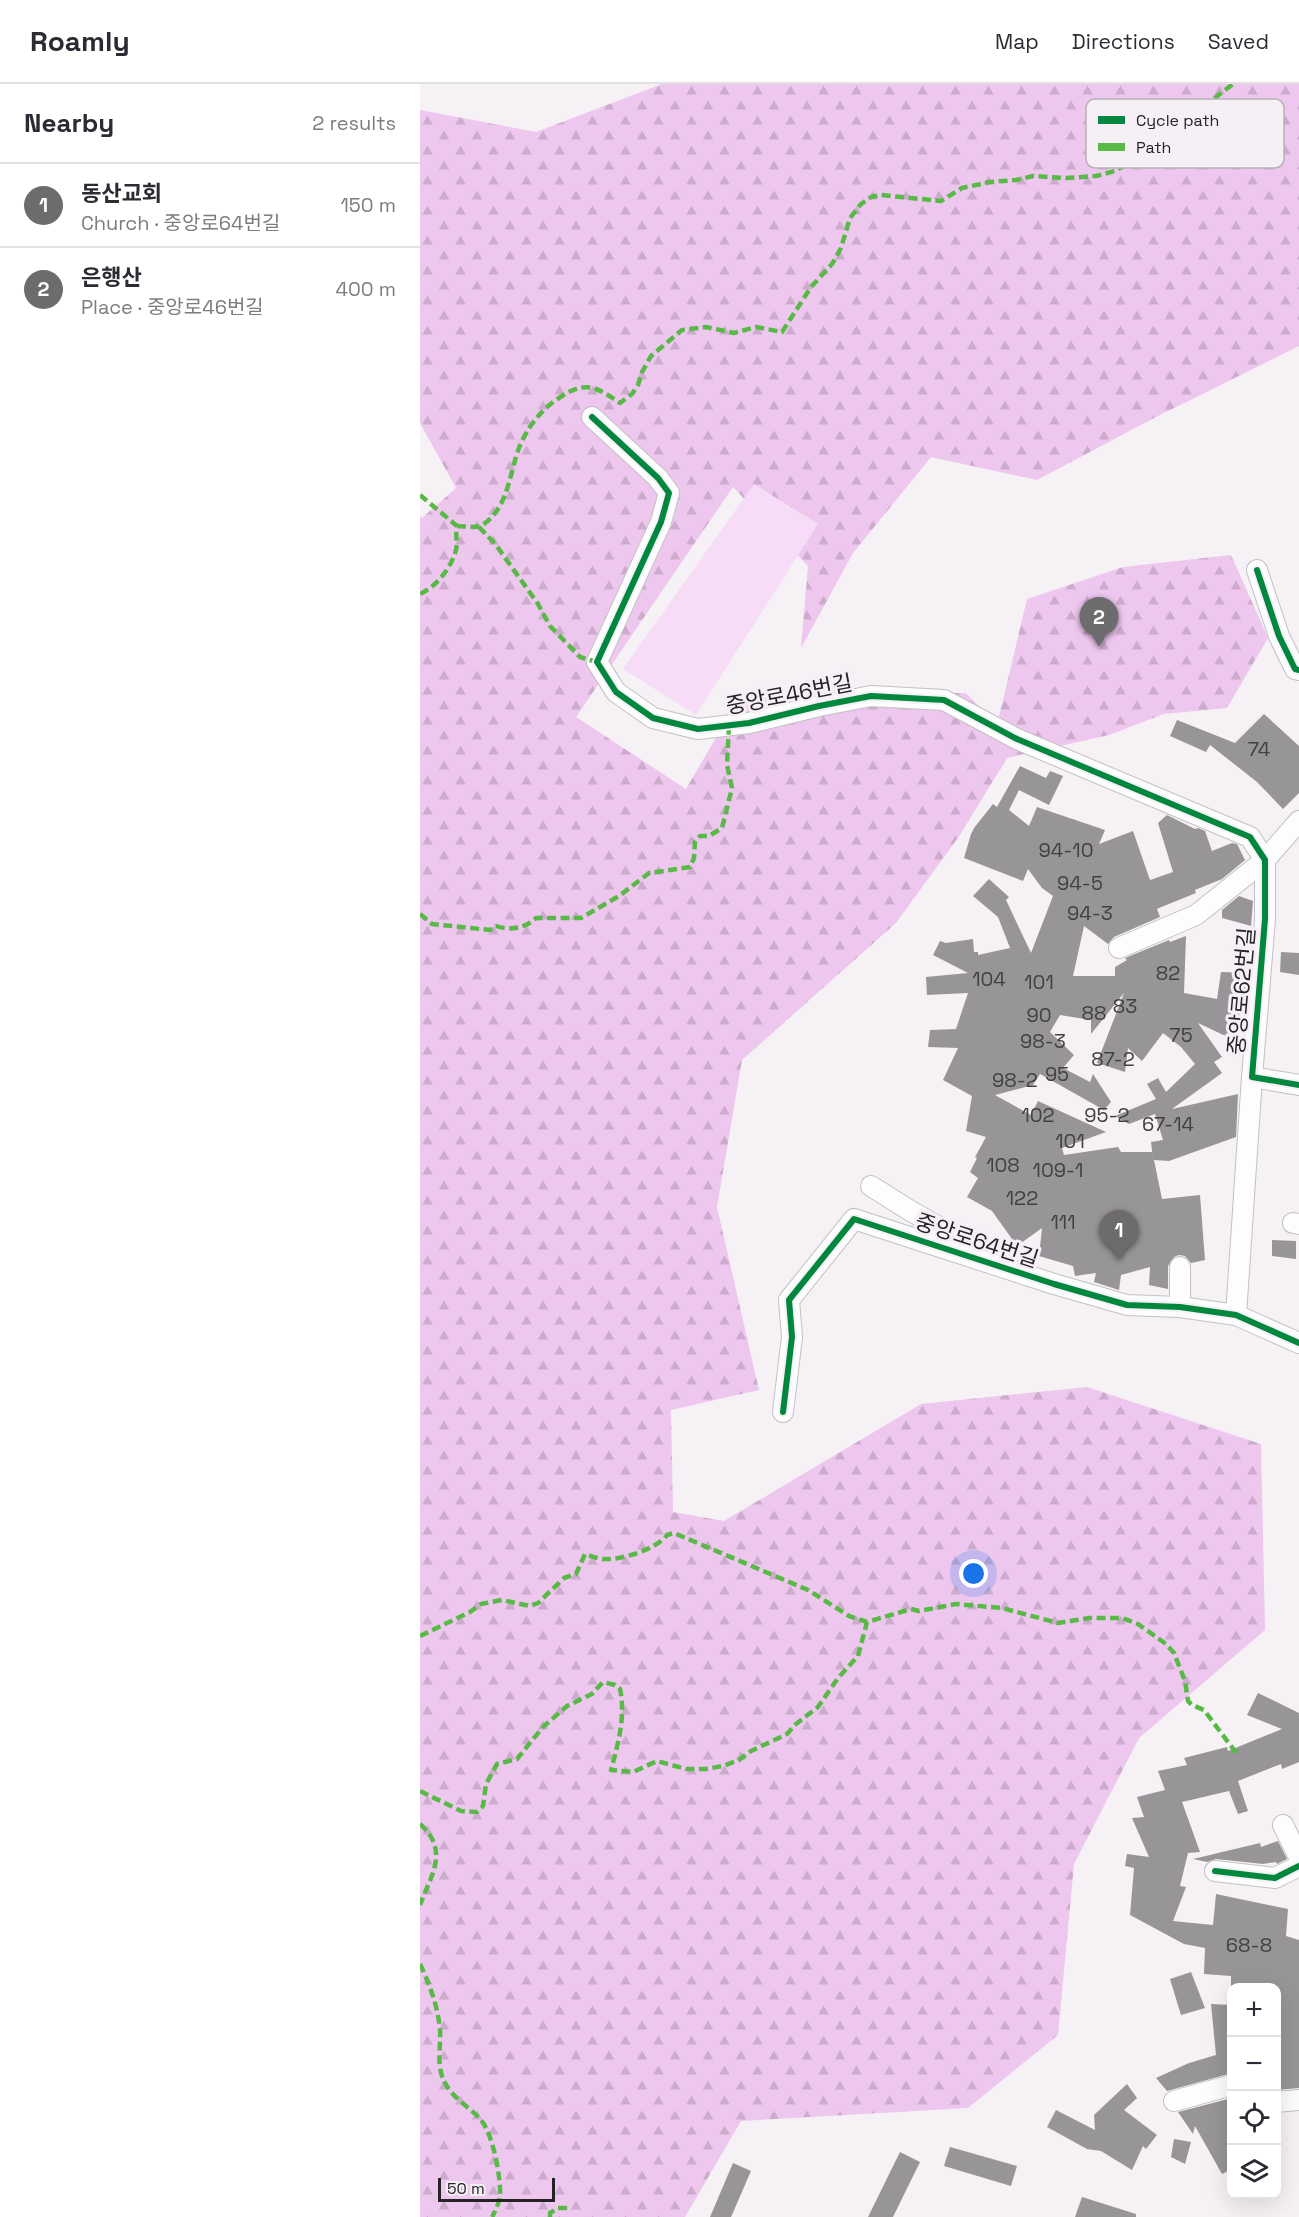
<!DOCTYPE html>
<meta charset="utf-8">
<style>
body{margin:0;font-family:"Space Grotesk","Noto Sans KR",sans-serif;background:#f2f2f3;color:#2b2b33}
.controls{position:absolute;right:18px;bottom:18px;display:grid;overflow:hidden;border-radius:12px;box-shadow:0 6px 24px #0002}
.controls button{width:54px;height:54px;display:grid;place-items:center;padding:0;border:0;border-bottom:2px solid #e1e1e2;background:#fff;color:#2b2b33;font:30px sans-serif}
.scale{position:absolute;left:18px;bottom:15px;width:117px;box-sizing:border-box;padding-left:6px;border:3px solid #252325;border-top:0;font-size:16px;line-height:21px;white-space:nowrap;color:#252325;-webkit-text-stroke:4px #f6f0f6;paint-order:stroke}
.you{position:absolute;left:554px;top:1490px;width:21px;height:21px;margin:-15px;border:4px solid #fff;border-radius:50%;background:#1a73e8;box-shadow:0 0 0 9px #1a73e833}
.badge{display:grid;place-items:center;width:39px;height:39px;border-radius:50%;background:#6e6b6e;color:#fff;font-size:20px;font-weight:700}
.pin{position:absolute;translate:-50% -50px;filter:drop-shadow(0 2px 3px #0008)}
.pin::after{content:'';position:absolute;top:32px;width:21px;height:18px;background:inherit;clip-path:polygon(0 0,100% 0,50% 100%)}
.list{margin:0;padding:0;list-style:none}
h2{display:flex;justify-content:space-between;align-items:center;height:78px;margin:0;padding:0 24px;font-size:26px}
h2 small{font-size:20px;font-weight:400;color:#7c7c81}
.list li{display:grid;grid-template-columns:39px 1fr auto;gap:18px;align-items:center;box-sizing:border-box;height:84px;padding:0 24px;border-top:2px solid #e1e1e2}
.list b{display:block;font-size:22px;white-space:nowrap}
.list p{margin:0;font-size:20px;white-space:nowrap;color:#7c7c81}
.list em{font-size:20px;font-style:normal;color:#7c7c81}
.icon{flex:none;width:33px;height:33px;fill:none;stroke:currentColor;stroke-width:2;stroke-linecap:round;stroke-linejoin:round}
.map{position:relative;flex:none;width:879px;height:2133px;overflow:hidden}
header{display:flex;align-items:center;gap:36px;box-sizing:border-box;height:84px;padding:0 30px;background:#fff;border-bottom:2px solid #e1e1e2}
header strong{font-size:28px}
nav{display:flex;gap:33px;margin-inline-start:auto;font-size:21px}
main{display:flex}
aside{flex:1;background:#fff}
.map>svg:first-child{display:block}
</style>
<header>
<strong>Roamly</strong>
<nav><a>Map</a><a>Directions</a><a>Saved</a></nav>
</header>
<main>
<aside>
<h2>Nearby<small>2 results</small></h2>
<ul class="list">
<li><span class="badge">1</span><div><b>동산교회</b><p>Church · 중앙로64번길</p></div><em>150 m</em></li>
<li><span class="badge">2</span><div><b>은행산</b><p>Place · 중앙로46번길</p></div><em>400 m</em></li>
</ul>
</aside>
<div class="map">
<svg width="879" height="2133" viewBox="0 0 879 2133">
<defs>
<pattern id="forest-firs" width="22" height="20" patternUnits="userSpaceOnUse" patternTransform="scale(1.5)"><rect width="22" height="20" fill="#eec7ef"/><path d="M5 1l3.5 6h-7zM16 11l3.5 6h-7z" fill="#ccabcd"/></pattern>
</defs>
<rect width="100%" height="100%" fill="#f5f1f5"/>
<polygon fill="url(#forest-firs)" points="242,0 879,0 879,262 736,333 617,396 511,373 433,469 381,564 388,482 313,403 156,633 266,705 318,616 394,610 546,609 577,641 607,515 703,483 811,471 848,554 807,624 744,630 689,651 587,674 540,751 476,839 322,976 297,1123 339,1306 251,1326 253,1428 304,1437 501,1320 667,1303 841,1360 845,1546 719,1654 654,1780 638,1951 548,2024 321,2037 265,2133 0,2133 0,433 2,434 36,404 0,339 0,26 116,48"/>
<polygon fill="#f6dcf7" points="334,400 398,440 276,631 203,585"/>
<g fill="#989598" fill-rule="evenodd">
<polygon points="844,630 879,662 879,709 863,725 837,698 790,661 786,668 750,652 757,636 815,659"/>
<path d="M600,682L626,694L630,687L643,692L629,721L599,706L589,726L609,742L617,723L685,746L679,760L713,747L730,796L753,788L738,739L747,731L775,745L778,744L785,747L792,767L812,759L817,760L825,776L802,795L775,806L776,809L739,824L737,825L740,833L694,853L688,860L664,842L653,892H695V883L707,876L705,874L749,856L750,858L766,852L764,909L797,915L801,888L829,889L827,908H824L814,956L778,939L802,973L794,978L802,989L752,1025L818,1010L816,1053L749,1077L734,1076L742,1115L780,1111L785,1176L771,1179L765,1172L759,1171L754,1173L748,1182V1205L729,1201L730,1183L701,1191L699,1206L674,1198L676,1189L655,1192L653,1182L619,1172L622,1144L597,1162L572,1127L547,1113L558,1094L550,1088L557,1074L555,1073L566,1053L546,1047L552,1012L523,996L538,964L508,963L510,946L536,945L548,909L507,911L506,893L548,889L513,871L520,857L526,859L553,855L554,868H558V871L590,864L578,833L553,812L569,795L589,813L586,816L611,869L633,812L622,804L608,785L603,797L544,774L551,750L554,744L573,720L577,723ZM704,909L677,979L705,988L708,964L722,977L743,949L761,963L775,980L746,1008L738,994L727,1000L736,1015L695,1032L709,1040L735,1030L743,1056L731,1058L733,1076L732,1068H701L698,1063L644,1071L642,1064L686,1048L618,1017L611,1031L575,1011L613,1001L620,990L684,1026L691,1018L673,990L670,998L643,984L654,971L630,948L640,931L671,936V950Z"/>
<polygon points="819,812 833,817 831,842 802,834 802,826"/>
<polygon points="861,868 879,869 879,891 860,888"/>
<polygon points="852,1156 876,1157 876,1175 852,1172"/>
<polygon points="838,1609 879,1629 879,1678 862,1685 861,1680 818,1697 828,1727 818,1730 809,1707 762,1718 780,1768 768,1769 760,1802 766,1803 753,1837 793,1841 796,1810 868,1825 866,1852 879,1856 879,2004 856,2006 856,1956 861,1956 856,1924 856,1904 811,1904 811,1892 784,1890 785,1864 764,1860 710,1831 714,1784 705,1782 707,1770 729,1773 712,1734 724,1733 717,1713 745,1706 738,1687 767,1681 764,1674 807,1663 808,1667 862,1645 827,1631"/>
<polygon points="858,1757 867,1775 857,1780 856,1778 843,1780 796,1775 787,1778 773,1775 840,1759 841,1763"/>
<polygon points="771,1888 785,1924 761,1931 750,1895"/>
<polygon points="791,1920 812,1921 812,1989 747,2007 736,1994 769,1979 796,1971"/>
<polygon points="707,2000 717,2014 704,2026 737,2051 726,2065 723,2062 712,2086 681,2067 667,2065 627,2043 636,2026 675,2046 674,2031"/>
<polygon points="812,2014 812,2085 802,2090 775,2042 773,2050 758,2028"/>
<polygon points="754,2055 771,2058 765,2080 751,2073"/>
<polygon points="530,2063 597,2082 591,2102 524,2082"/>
<polygon points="480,2068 500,2078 473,2133 448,2133"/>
<polygon points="313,2079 331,2087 311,2133 290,2133"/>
<polygon points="662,2113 716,2130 716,2133 655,2133"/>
</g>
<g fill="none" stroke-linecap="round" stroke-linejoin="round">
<g stroke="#c3c1c3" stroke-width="22">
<g id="street">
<polyline points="172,333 238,394 249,409 241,438 177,578 196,608 233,634 278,645 329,639 399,622 451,612 524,616 597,655 830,753 845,776 845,835 832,993 879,1001"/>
<polyline points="837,486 859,552 875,585 879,586"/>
<polyline points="699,864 776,831 845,776 879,737"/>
<polyline points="451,1102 489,1126 549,1160 556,1172"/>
<polyline points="873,1139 879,1140"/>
<polyline points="760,1223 760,1183"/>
<polyline points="816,1231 832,993"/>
<polyline points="363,1328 372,1253 369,1216 434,1135 634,1200 707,1221 760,1223 816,1231 879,1259"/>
<polyline points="863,1741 879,1773"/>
<polyline points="795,1787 855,1794 879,1782"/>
<polyline points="754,2017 812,2001"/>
<polyline points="856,2018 879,2016"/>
</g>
</g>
<use href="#street" stroke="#fefdfe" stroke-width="20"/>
<g stroke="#58b947" stroke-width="4.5" stroke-dasharray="9 4.5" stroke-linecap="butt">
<path d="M0,411L37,442C35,451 38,459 36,466C31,484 17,502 0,510"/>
<path d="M37,442C45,442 58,445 64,440C91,420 89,384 102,357C112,337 123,324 142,312C167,296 178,304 200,319L212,310L218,301L222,288L231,272L262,246L286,243L314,249L336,243L362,248L391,203L412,180L421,164L430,134L441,120L451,113L461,111L521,117L542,104L570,98L596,96L613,92L646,94L676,92L695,87L761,50L775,29L813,0"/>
<polyline points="59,443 76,461 118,520 130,542 160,573 177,578"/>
<path d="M0,830L12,840L70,846L76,842C90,847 106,844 116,834H161L199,812L229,789L270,783L274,774L275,757L280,752H289L302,744L312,704L307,681L309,641"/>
<path d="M0,1552L50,1528L61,1520L82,1516L110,1522L118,1519L144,1494L156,1490L165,1470C171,1472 178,1475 184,1475C202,1476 237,1465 247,1451L254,1449L388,1506L429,1532L447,1538L491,1525L499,1527L536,1520L582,1524L638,1539L669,1534H702L718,1540L746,1560L754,1569L765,1597L768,1617L772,1621L784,1626L817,1670"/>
<path d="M0,1707L41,1727L57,1728L63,1722L66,1700L77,1680L97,1675L123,1643L147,1622L172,1610L183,1598L195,1601L200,1605C206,1632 198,1660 191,1686L213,1688L237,1677L266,1685H286L303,1682L319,1676L331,1667L367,1650L376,1640L398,1623L418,1594L438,1572L447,1538"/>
<path d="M0,1740C30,1767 11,1791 0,1821"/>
<path d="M0,1880C10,1901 18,1923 20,1946C21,1962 17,1977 22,1992C29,2013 48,2021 61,2036C73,2050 81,2094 80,2111C79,2119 76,2126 72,2133"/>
<polyline points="130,2133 130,2129 138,2124 148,2124"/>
</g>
<g stroke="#f6f0f6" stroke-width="10">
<g id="cycleway">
<polyline points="172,333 238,394 249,409 241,438 177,578 196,608 233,634 278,645 329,639 399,622 451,612 524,616 597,655 830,753 845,776 845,835 832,993 879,1001"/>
<polyline points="837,486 859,552 875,585 879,586"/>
<polyline points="363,1328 372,1253 369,1216 434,1135 634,1200 707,1221 760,1223 816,1231 879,1259"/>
<polyline points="795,1787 855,1794 879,1782"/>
</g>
</g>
<use href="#cycleway" stroke="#00873e" stroke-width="6"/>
</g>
<g text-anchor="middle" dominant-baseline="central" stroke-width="6" stroke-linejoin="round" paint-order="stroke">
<g font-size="20" fill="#424042">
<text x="839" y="665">74</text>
<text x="646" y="766">94-10</text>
<text x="660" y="799">94-5</text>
<text x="670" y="829">94-3</text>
<text x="748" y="889">82</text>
<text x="569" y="895">104</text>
<text x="619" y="898">101</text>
<text x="705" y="922">83</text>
<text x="674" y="929">88</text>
<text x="619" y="931">90</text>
<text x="761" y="951">75</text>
<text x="623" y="957">98-3</text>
<text x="693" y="975">87-2</text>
<text x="637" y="990">95</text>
<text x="595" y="996">98-2</text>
<text x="618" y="1031">102</text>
<text x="687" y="1031">95-2</text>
<text x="748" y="1040">67-14</text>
<text x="650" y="1057">101</text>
<text x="583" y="1081">108</text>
<text x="638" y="1086">109-1</text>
<text x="602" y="1114">122</text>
<text x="643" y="1138">111</text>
<text x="829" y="1861">68-8</text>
</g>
<g font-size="22" fill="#252325" stroke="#f6f0f6">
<text transform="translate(369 610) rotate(-11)">중앙로46번길</text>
<text transform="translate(821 907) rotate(-85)">중앙로62번길</text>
<text transform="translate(557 1156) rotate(18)">중앙로64번길</text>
</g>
</g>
<rect x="666" y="15" width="198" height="69" rx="9" fill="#f6f0f6" stroke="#b7b2b7" stroke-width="1.5"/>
<rect x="678" y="32" width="27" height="8" fill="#00873e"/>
<rect x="678" y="59" width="27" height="8" fill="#58b947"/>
<g font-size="16" fill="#252325">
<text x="716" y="42">Cycle path</text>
<text x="716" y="69">Path</text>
</g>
</svg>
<div class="controls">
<button>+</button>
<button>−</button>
<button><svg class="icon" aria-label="locate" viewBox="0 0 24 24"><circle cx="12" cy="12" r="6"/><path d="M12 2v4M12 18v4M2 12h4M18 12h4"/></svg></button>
<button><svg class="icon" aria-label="layers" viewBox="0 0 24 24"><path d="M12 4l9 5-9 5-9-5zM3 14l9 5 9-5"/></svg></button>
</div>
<div class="scale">50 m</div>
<div class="you"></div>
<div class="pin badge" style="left:699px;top:1176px">1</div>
<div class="pin badge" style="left:679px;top:563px">2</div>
</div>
</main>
